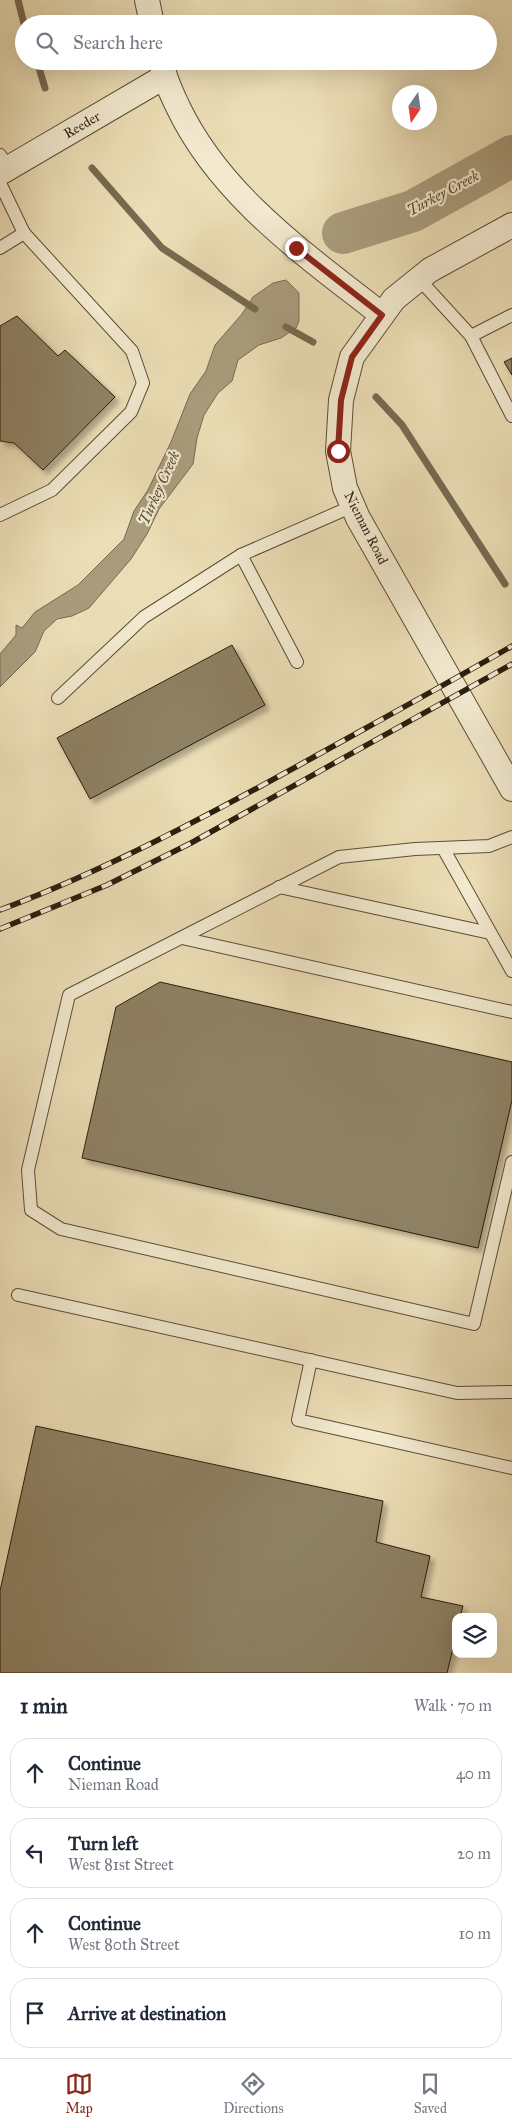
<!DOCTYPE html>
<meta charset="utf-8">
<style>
body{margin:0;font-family:"IM FELL Great Primer",serif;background:#f6f6f7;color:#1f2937}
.controls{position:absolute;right:15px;bottom:15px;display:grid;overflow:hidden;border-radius:10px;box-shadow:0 5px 20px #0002}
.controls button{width:45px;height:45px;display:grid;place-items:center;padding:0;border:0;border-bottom:1px solid #e0e1e3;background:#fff;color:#1f2937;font:25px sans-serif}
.compass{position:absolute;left:392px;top:85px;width:45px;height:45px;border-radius:50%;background:#fff;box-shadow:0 5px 20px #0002;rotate:193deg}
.stop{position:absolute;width:15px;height:15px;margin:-11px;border:4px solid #8f2418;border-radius:50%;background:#fff}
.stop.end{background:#8f2418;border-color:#fff;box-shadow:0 1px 5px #0008}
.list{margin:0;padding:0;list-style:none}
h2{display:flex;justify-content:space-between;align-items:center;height:65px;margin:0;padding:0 20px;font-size:21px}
h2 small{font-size:16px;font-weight:400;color:#747a83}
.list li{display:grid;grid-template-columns:32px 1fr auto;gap:15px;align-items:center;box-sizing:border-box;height:70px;margin:0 10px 10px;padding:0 10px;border:1px solid #e0e1e3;border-radius:20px}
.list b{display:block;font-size:19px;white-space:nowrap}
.list p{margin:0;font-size:16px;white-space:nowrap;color:#747a83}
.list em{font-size:16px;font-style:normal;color:#747a83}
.icon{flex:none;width:28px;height:28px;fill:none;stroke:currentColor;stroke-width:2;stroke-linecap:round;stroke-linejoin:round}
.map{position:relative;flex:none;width:512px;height:1673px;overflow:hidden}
.search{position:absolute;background:#fff;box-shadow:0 5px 20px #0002;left:15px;right:15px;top:15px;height:55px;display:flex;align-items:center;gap:12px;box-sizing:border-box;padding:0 18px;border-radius:28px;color:#747a83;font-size:19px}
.sheet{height:385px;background:#fff}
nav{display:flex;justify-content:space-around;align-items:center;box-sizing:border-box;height:70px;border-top:1px solid #e0e1e3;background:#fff;font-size:14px;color:#747a83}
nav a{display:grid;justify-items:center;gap:2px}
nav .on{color:#8f2418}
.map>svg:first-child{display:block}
</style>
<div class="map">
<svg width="512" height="1673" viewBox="0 0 512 1673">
<defs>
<filter id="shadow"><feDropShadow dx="4.5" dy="4.5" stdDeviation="2.5" flood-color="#0004"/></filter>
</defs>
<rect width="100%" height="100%" fill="#ebddb5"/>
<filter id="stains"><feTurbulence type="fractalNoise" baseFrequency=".004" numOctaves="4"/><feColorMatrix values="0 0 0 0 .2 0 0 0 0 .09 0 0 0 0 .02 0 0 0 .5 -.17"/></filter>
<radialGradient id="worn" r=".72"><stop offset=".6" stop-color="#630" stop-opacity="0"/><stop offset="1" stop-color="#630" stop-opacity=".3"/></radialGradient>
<polygon fill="#a99c7c" stroke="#766a50" points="286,280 299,293 299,321 296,328 281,338 259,345 238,360 232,381 218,393 204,415 197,438 193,464 159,509 147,534 131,559 89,608 72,616 57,619 44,631 35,652 0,687 0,654 16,635 16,625 22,628 35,612 78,585 124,539 134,511 148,490 171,442 190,394 206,371 215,345 242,314 253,297 273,283"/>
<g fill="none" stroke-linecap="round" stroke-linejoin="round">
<g stroke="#766a50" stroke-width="7">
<polyline points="18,0 24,24"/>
<polyline points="37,61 45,88"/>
<polyline points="92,168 162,248 255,309"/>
<polyline points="286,327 313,342"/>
<polyline points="376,397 402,425 505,584"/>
</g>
<polyline stroke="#a99c7c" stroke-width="42" points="343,233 413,211 512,156"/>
</g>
<g fill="#8e8164" stroke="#2a1e0d" filter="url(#shadow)">
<polygon points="17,316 58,356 65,350 115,397 43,470 14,443 0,441 0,326"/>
<polygon points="512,358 512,375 504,362"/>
<polygon points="232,645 265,705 90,799 57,738"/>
<polygon points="160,982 512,1062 512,1100 478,1248 82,1158 116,1007"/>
<polygon points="36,1426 383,1501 376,1542 430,1556 421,1597 463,1606 460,1617 456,1617 456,1636 447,1673 0,1673 0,1591"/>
</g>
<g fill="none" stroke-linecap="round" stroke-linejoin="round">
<g stroke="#5a4e37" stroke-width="14">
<g id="lane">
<polyline points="0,155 9,168"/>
<polyline points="0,183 24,233 132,351 143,383 131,412 52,490 0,515"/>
<polyline points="0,248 24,233"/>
<polyline points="419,279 471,336 512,416"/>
<polyline points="471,336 512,315"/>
<polyline points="241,555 297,662"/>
<polyline points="58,698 144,617 241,555 353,506"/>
<polyline points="512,837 489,846 415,849 339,857 69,995 28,1170 31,1210 61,1229 474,1324 512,1162"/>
<polyline points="443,848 512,971"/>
<polyline points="279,887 490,933"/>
<polyline points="182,938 512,1012"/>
<polyline points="18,1295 457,1393 512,1392"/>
<polyline points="311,1360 298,1420 512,1468"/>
</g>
</g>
<g stroke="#5a4e37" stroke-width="26">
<g id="street">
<polyline points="147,0 152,24"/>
<path d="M161,61C164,78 171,92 178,107C221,197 306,255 382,315"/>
<polyline points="0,173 164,77"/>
<polyline points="512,225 430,270 394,299 352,357 341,400 338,451 345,488 358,518 512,789"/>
</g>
</g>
<use href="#lane" stroke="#f2e9cf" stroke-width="12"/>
<use href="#street" stroke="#f2e9cf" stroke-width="24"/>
<g stroke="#2a1e0d" stroke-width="5.5">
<g id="rail">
<path d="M0,910C106,870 205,817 303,763C373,724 443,686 512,646"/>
<polyline points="0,929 107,885 191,843 512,664"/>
</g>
</g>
<use href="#rail" stroke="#f2e9cf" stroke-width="4" stroke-dasharray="11" stroke-linecap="butt"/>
</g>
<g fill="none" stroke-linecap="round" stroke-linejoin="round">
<polyline stroke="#8f2418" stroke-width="6" points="296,248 382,315 352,357 341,400 338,451"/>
</g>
<g text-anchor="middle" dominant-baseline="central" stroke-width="4.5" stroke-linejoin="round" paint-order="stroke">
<g font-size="14" fill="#2a1e0d" stroke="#f2e9cf">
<text transform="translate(82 125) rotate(-30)">Reeder</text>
<text transform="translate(366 528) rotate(63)">Nieman Road</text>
</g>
<g font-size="15" font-style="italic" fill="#564a34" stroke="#f2e9cf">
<text transform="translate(443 193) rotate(-28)">Turkey Creek</text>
<text transform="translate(159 488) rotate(-66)">Turkey Creek</text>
</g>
</g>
<rect width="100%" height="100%" filter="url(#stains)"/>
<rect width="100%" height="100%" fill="url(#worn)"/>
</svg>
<div class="controls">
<button><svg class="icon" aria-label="layers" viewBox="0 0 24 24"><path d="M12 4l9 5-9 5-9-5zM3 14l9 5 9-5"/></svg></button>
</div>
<svg class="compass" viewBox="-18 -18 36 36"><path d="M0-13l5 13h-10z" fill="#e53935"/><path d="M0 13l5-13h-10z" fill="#747a83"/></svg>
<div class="stop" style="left:338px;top:451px"></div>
<div class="stop end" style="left:296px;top:248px"></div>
<div class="search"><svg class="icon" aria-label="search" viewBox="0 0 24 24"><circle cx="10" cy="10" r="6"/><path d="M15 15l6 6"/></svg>Search here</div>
</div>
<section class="sheet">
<h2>1 min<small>Walk · 70 m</small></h2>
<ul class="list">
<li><svg class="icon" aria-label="ahead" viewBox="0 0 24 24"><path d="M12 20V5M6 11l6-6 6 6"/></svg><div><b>Continue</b><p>Nieman Road</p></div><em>40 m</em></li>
<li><svg class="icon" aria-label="left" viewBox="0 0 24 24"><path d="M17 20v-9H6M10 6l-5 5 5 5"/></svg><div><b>Turn left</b><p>West 81st Street</p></div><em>20 m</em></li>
<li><svg class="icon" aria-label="ahead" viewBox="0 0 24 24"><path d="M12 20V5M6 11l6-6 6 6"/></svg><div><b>Continue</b><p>West 80th Street</p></div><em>10 m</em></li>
<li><svg class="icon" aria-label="arrive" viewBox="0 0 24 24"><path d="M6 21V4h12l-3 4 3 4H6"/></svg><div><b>Arrive at destination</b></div></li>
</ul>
</section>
<nav>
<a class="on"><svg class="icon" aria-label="map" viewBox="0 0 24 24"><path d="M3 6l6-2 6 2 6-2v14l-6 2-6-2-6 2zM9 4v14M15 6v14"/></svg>Map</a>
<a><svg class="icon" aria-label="directions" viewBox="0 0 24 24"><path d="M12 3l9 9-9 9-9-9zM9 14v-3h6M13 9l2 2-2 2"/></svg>Directions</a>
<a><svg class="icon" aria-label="saved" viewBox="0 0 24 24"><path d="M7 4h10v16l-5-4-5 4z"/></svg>Saved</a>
</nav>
